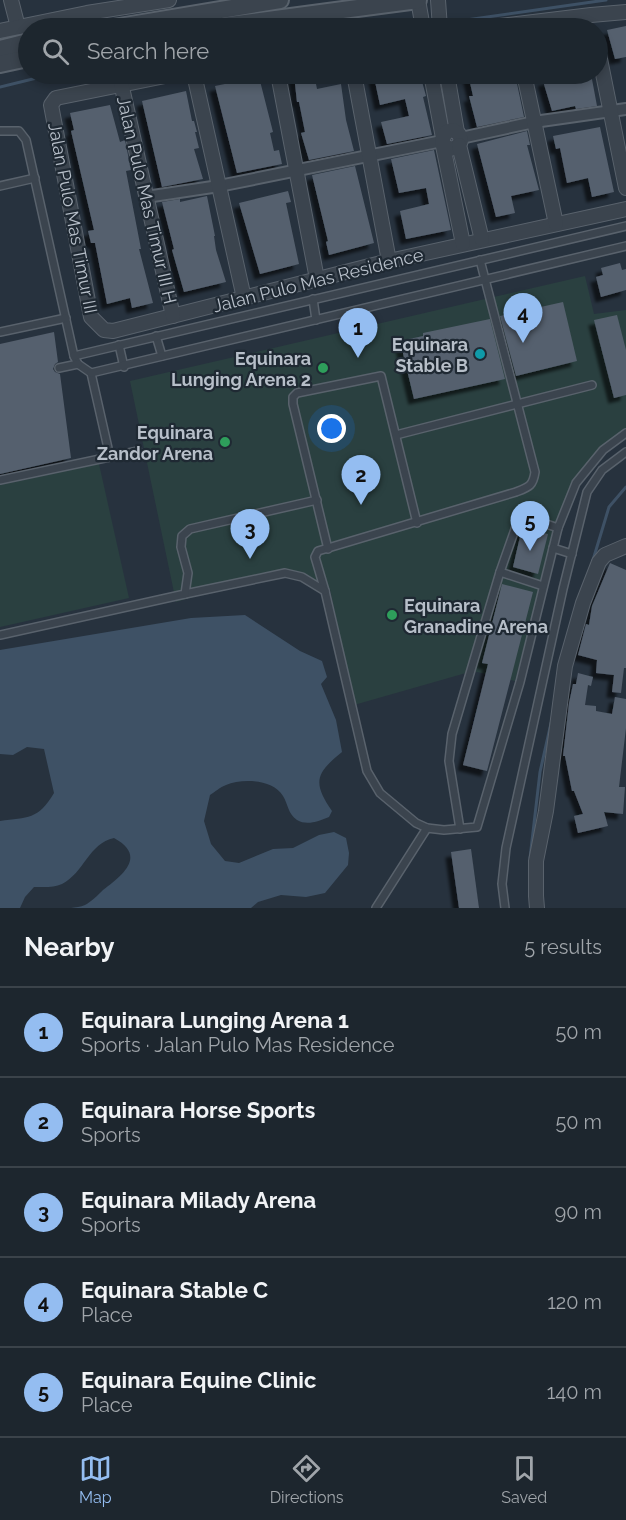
<!DOCTYPE html>
<meta charset="utf-8">
<style>
body{margin:0;font-family:Raleway,sans-serif;background:#252e36;color:#f1f3f6}
.you{position:absolute;left:332px;top:429px;width:21px;height:21px;margin:-15px;border:4px solid #fff;border-radius:50%;background:#1a73e8;box-shadow:0 0 0 9px #1a73e833}
.badge{display:grid;place-items:center;width:39px;height:39px;border-radius:50%;background:#94bdf1;color:#111;font-size:20px;font-weight:700}
.pin{position:absolute;translate:-50% -50px;filter:drop-shadow(0 2px 3px #0008)}
.pin::after{content:'';position:absolute;top:32px;width:21px;height:18px;background:inherit;clip-path:polygon(0 0,100% 0,50% 100%)}
.list{margin:0;padding:0;list-style:none}
h2{display:flex;justify-content:space-between;align-items:center;height:78px;margin:0;padding:0 24px;font-size:26px}
h2 small{font-size:20px;font-weight:400;color:#a0a5aa}
.list li{display:grid;grid-template-columns:39px 1fr auto;gap:18px;align-items:center;box-sizing:border-box;height:90px;padding:0 24px;border-top:2px solid #3b434a}
.list b{display:block;font-size:22px;white-space:nowrap}
.list p{margin:0;font-size:20px;white-space:nowrap;color:#a0a5aa}
.list em{font-size:20px;font-style:normal;color:#a0a5aa}
.icon{flex:none;width:33px;height:33px;fill:none;stroke:currentColor;stroke-width:2;stroke-linecap:round;stroke-linejoin:round}
.map{position:relative;flex:none;width:626px;height:908px;overflow:hidden}
.search{position:absolute;background:#1d262e;box-shadow:0 3px 9px #0003;left:18px;right:18px;top:18px;height:66px;display:flex;align-items:center;gap:15px;box-sizing:border-box;padding:0 21px;border-radius:33px;color:#a0a5aa;font-size:22px}
.sheet{height:528px;background:#1d262e}
nav{display:flex;justify-content:space-around;align-items:center;box-sizing:border-box;height:84px;border-top:2px solid #3b434a;background:#1d262e;font-size:16px;color:#a0a5aa}
nav a{display:grid;justify-items:center;gap:3px}
nav .on{color:#94bdf1}
.map>svg:first-child{display:block}
</style>
<div class="map">
<svg width="626" height="908" viewBox="0 0 626 908">
<defs>
<filter id="shadow"><feDropShadow dx="-5.5" dy="5.5" stdDeviation="1.5" flood-color="#0009"/></filter>
</defs>
<rect width="100%" height="100%" fill="#27323e"/>
<g fill="#2a4040">
<polygon points="585,276 594,314 626,310 626,431 575,481 541,583 515,681 473,671 354,705 330,589 307,575 295,571 232,586 176,602 130,381"/>
<polygon points="99,464 129,598 0,627 0,485"/>
</g>
<path fill="#3e5165" d="M245,615L300,651L322,661L327,677L321,684L336,720L342,752C316,773 312,782 332,811L329,817C319,821 307,826 297,820C288,814 288,804 283,796C273,779 242,778 226,785C220,787 215,792 210,795L204,821L211,844L225,861L239,863L273,849L293,848L319,835L334,832L346,838L349,853L348,865L325,893L306,897L281,895L258,902L251,908H71C75,907 81,907 85,905C91,902 98,895 103,890C123,875 147,856 114,838C89,843 84,873 62,884C54,888 43,887 34,887L25,897L20,908H0V821C28,817 38,820 54,793L44,749L27,747L13,755L0,754V650L191,618Z"/>
<g fill="none" stroke-linecap="round" stroke-linejoin="round">
<g stroke="#3e5165" stroke-width="3">
<polyline points="445,23 606,0"/>
<polyline points="404,28 418,27"/>
<polyline points="0,87 53,74"/>
<polyline points="593,560 609,507 626,487"/>
<polyline points="530,858 540,772 551,723"/>
</g>
</g>
<g fill="#55606e" filter="url(#shadow)">
<polygon points="626,26 626,57 615,59 607,30"/>
<polygon points="302,74 314,74 317,89 341,84 346,120 354,151 309,160 301,133 305,132 299,102 297,102 294,75"/>
<polygon points="390,74 391,76 404,74 420,74 426,96 423,97 432,135 387,144 381,122 409,116 405,99 380,105 374,77"/>
<polygon points="468,74 515,74 524,117 477,127 469,96 473,96"/>
<polygon points="569,74 591,74 597,106 576,109 575,106 552,111 543,81"/>
<polygon points="259,77 273,132 270,133 274,151 279,150 282,164 237,173 215,86"/>
<polygon points="186,91 192,121 194,121 197,132 195,132 199,148 194,149 203,179 162,187 142,101"/>
<polygon points="110,105 120,142 125,140 131,170 126,171 141,249 139,249 153,303 132,308 130,298 107,304 95,243 91,243 88,231 94,230 71,131 74,130 70,113"/>
<polygon points="600,127 614,192 592,197 588,178 567,183 560,148 556,149 553,136"/>
<polygon points="527,131 530,145 527,145 539,190 511,196 515,213 496,217 477,144"/>
<polygon points="434,150 451,230 406,239 400,211 429,204 426,188 399,193 391,159"/>
<polygon points="355,166 374,243 329,255 326,242 328,241 312,175"/>
<polygon points="288,191 291,202 286,203 299,264 260,274 239,203"/>
<polygon points="207,196 215,236 214,236 216,250 226,282 184,292 172,250 174,249 162,202 180,199 180,202"/>
<polygon points="620,263 622,270 626,269 626,290 601,297 596,277 603,275 601,268"/>
<polygon points="563,302 577,361 516,376 500,316"/>
<polygon points="617,315 626,350 626,395 614,398 594,320"/>
<polygon points="490,319 505,379 414,399 400,341 423,336 423,333"/>
<polygon points="54,332 58,362 55,364 53,369 55,372 60,374 71,458 0,474 0,344"/>
<polygon points="522,528 548,534 538,574 513,567"/>
<polygon points="610,563 626,570 626,668 624,668 621,693 612,692 614,675 596,673 597,660 578,655 586,624 589,625 592,606"/>
<polygon points="502,584 533,592 487,771 463,765 488,664 482,663"/>
<polygon points="578,673 593,677 591,686 588,685 585,705 596,706 596,711 612,714 615,697 626,699 626,728 619,787 625,787 623,814 604,812 608,826 578,833 574,816 583,814 574,791 572,791 565,756 563,756 569,703 573,684 576,684"/>
<polygon points="471,849 479,908 459,908 451,852"/>
</g>
<g fill="none" stroke-linecap="round" stroke-linejoin="round">
<g stroke="#59626c" stroke-width="10">
<g id="service">
<polyline points="0,131 19,131 26,140 74,356 78,364 91,373 110,457"/>
<polyline points="0,186 35,178"/>
<path d="M480,260L535,472C533,486 529,487 516,492L318,551L315,557L325,591L367,771L380,793L416,823L427,828L444,830L477,827L520,682L558,528L576,483L603,450L626,433"/>
<polyline points="313,299 316,320"/>
<polyline points="0,332 66,318"/>
<polyline points="156,336 162,356"/>
<polyline points="119,345 124,367"/>
<polyline points="74,356 626,226"/>
<polyline points="59,368 78,364"/>
<polyline points="91,373 626,246"/>
<polyline points="396,435 592,385"/>
<polyline points="0,480 138,451"/>
<polyline points="553,548 572,554"/>
<polyline points="328,549 293,404 293,397 297,393 381,376 417,523"/>
<polyline points="500,572 543,586"/>
<polyline points="185,594 285,573 302,577 325,591"/>
<polyline points="0,635 185,594 188,573 181,547 182,536 190,529 317,500"/>
<polyline points="460,829 449,761 452,734 500,572 520,515 558,528"/>
<polyline points="376,908 427,828"/>
<polyline points="505,908 502,884 506,848 563,589 587,492 602,470 626,452"/>
</g>
</g>
<g stroke="#59626c" stroke-width="14">
<g id="pedestrian">
<polyline points="461,138 534,122 626,109"/>
<polyline points="146,197 219,186 442,141"/>
</g>
</g>
<g stroke="#59626c" stroke-width="16">
<g id="minor">
<polyline points="11,0 18,27"/>
<polyline points="418,0 423,28"/>
<polyline points="438,0 440,28"/>
<polyline points="483,28 591,15 626,12"/>
<polyline points="0,31 87,13 169,0"/>
<polyline points="598,49 626,188"/>
<polyline points="175,74 56,98 51,105 91,317 104,330 113,331 389,261 626,209"/>
<polyline points="194,74 244,298"/>
<polyline points="278,74 317,279"/>
<polyline points="354,74 389,261"/>
<polyline points="431,74 443,138"/>
<polyline points="447,74 457,132"/>
<polyline points="524,74 556,224"/>
<polyline points="121,83 173,316"/>
<polyline points="444,145 450,149 457,147 461,141 459,134 453,130 446,132 442,141 463,244"/>
<polyline points="459,145 482,240"/>
<polyline points="537,908 536,896 536,861 546,811 565,666 583,603 599,562 605,555 626,546"/>
</g>
</g>
<g stroke="#59626c" stroke-width="20">
<g id="tertiary">
<polyline points="113,28 280,0"/>
<polyline points="207,28 418,0"/>
<polyline points="0,49 28,42"/>
<polyline points="0,64 28,58"/>
</g>
</g>
<use href="#service" stroke="#3b444e" stroke-width="7"/>
<use href="#pedestrian" stroke="#3b444e" stroke-width="10"/>
<use href="#minor" stroke="#3b444e" stroke-width="14"/>
<use href="#tertiary" stroke="#3b444e" stroke-width="16"/>
</g>
<circle fill="#0f9aa8" stroke="#1f2933" stroke-width="2" cx="480" cy="354" r="6"/>
<g fill="#2e9e5b" stroke="#1f2933" stroke-width="2">
<circle cx="323" cy="368" r="6"/>
<circle cx="225" cy="442" r="6"/>
<circle cx="392" cy="615" r="6"/>
</g>
<g text-anchor="middle" dominant-baseline="central" stroke-width="4.5" stroke-linejoin="round" paint-order="stroke">
<g font-size="18" fill="#b7bfc9" stroke="#1f2933">
<text transform="translate(147 200) rotate(77)">Jalan Pulo Mas Timur III H</text>
<text transform="translate(73 218) rotate(79)">Jalan Pulo Mas Timur III</text>
<text transform="translate(318 280) rotate(-14)">Jalan Pulo Mas Residence</text>
</g>
<g font-size="18" font-weight="bold" fill="#b7bfc9" stroke="#1f2933" text-anchor="end">
<text x="468" y="344">Equinara<tspan x="468" dy="21">Stable B</tspan></text>
<text x="311" y="358">Equinara<tspan x="311" dy="21">Lunging Arena 2</tspan></text>
<text x="213" y="432">Equinara<tspan x="213" dy="21">Zandor Arena</tspan></text>
<text x="404" y="605" text-anchor="start">Equinara<tspan x="404" dy="21">Granadine Arena</tspan></text>
</g>
</g>
</svg>
<div class="you"></div>
<div class="pin badge" style="left:358px;top:358px">1</div>
<div class="pin badge" style="left:361px;top:505px">2</div>
<div class="pin badge" style="left:250px;top:559px">3</div>
<div class="pin badge" style="left:523px;top:343px">4</div>
<div class="pin badge" style="left:530px;top:551px">5</div>
<div class="search"><svg class="icon" aria-label="search" viewBox="0 0 24 24"><circle cx="10" cy="10" r="6"/><path d="M15 15l6 6"/></svg>Search here</div>
</div>
<section class="sheet">
<h2>Nearby<small>5 results</small></h2>
<ul class="list">
<li><span class="badge">1</span><div><b>Equinara Lunging Arena 1</b><p>Sports · Jalan Pulo Mas Residence</p></div><em>50 m</em></li>
<li><span class="badge">2</span><div><b>Equinara Horse Sports</b><p>Sports</p></div><em>50 m</em></li>
<li><span class="badge">3</span><div><b>Equinara Milady Arena</b><p>Sports</p></div><em>90 m</em></li>
<li><span class="badge">4</span><div><b>Equinara Stable C</b><p>Place</p></div><em>120 m</em></li>
<li><span class="badge">5</span><div><b>Equinara Equine Clinic</b><p>Place</p></div><em>140 m</em></li>
</ul>
</section>
<nav>
<a class="on"><svg class="icon" aria-label="map" viewBox="0 0 24 24"><path d="M3 6l6-2 6 2 6-2v14l-6 2-6-2-6 2zM9 4v14M15 6v14"/></svg>Map</a>
<a><svg class="icon" aria-label="directions" viewBox="0 0 24 24"><path d="M12 3l9 9-9 9-9-9zM9 14v-3h6M13 9l2 2-2 2"/></svg>Directions</a>
<a><svg class="icon" aria-label="saved" viewBox="0 0 24 24"><path d="M7 4h10v16l-5-4-5 4z"/></svg>Saved</a>
</nav>
